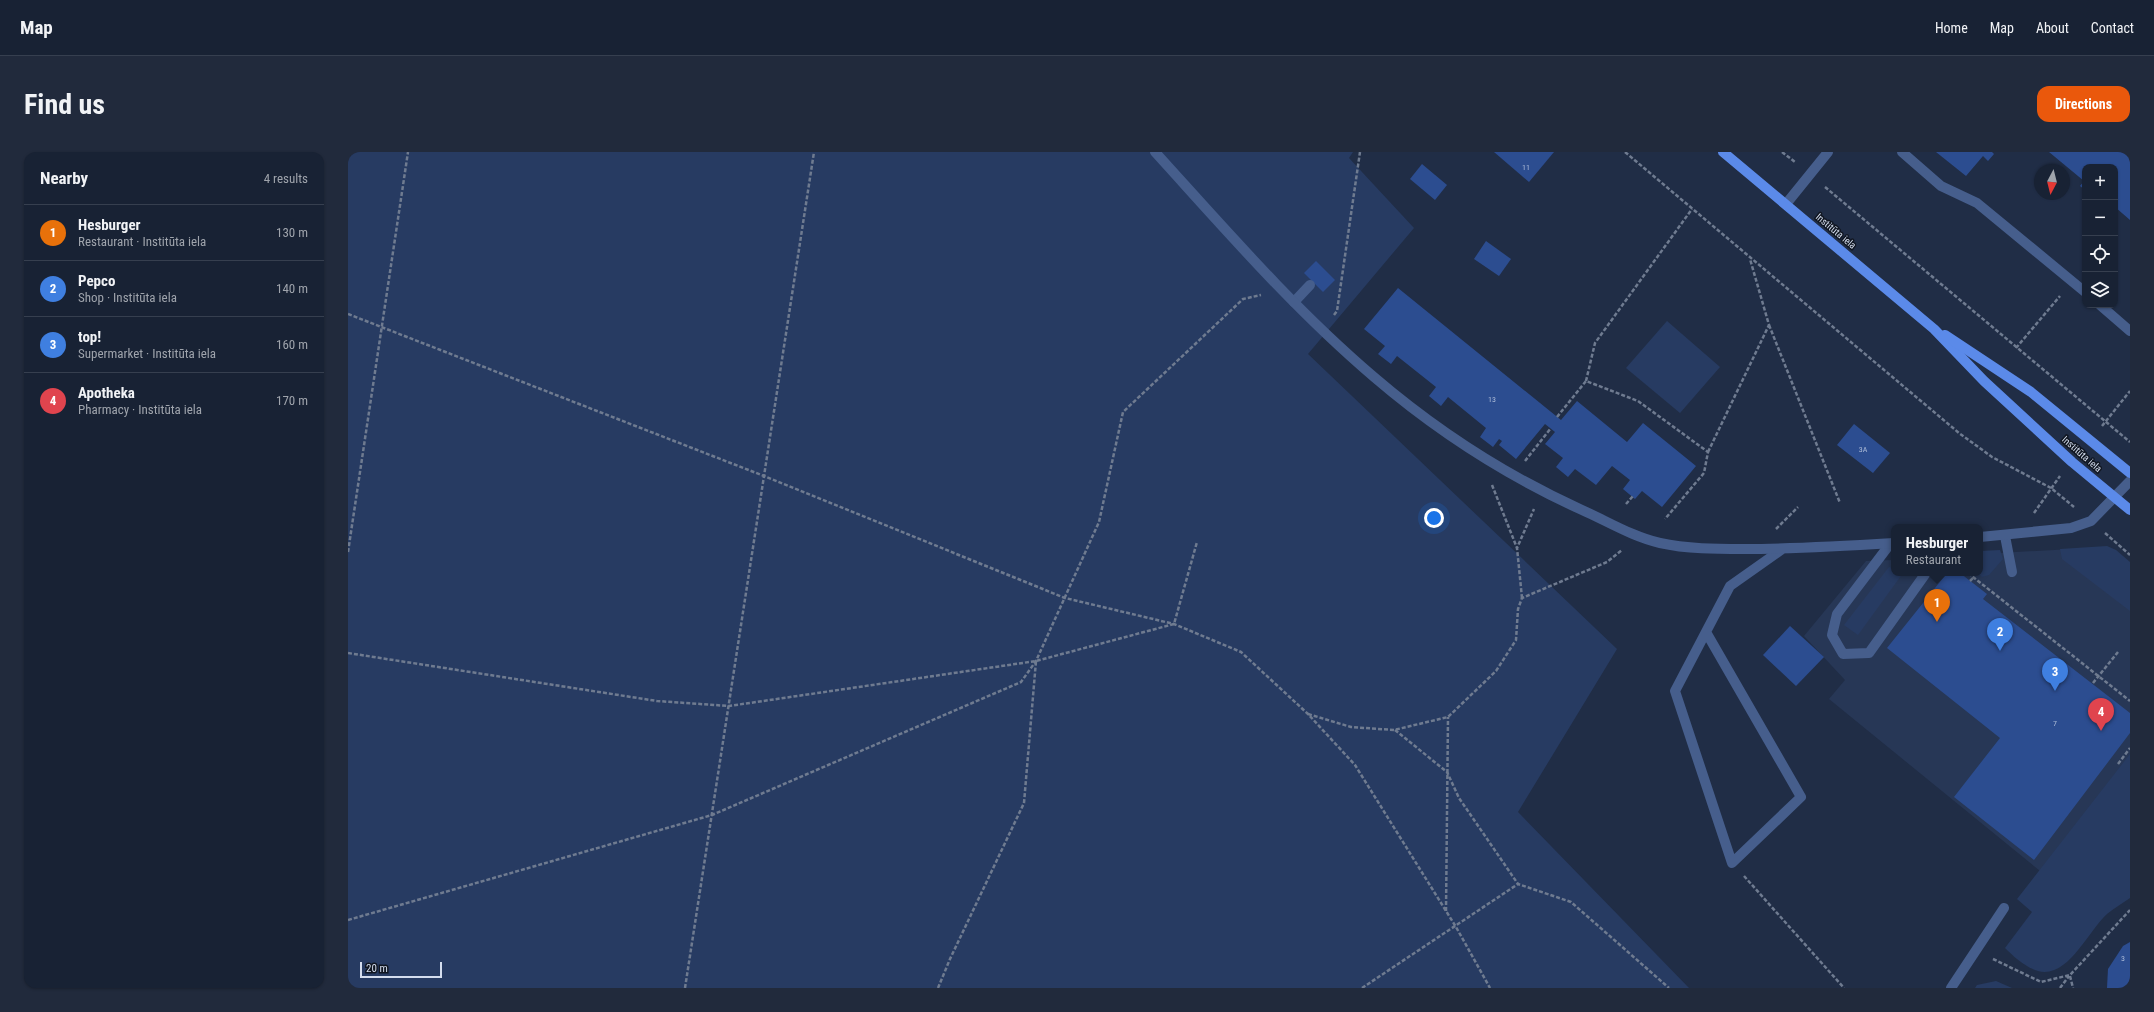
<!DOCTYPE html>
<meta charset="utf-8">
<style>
body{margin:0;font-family:"Roboto Condensed",sans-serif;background:#212a3c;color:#f1f3f6}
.controls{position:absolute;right:12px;top:12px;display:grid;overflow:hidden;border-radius:8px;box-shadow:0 1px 3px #0004}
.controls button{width:36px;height:36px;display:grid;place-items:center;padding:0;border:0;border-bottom:1px solid #363f4f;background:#182234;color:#f1f3f6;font:20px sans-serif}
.compass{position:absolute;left:1686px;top:12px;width:36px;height:36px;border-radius:50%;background:#182234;box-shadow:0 1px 3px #0004;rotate:187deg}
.scale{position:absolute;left:12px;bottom:10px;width:82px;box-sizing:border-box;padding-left:4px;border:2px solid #d4ddee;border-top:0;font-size:11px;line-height:14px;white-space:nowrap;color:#d4ddee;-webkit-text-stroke:3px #101621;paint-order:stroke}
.you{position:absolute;left:1086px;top:366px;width:14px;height:14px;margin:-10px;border:3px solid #fff;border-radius:50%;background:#1a73e8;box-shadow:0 0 0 6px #1a73e833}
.badge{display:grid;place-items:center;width:26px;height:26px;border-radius:50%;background:#ea580c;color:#fff;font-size:13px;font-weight:700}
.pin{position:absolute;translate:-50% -33px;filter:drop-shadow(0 1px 2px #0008)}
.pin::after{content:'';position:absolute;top:21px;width:14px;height:12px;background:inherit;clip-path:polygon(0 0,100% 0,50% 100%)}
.popup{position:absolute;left:1543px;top:372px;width:92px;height:52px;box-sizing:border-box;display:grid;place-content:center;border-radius:8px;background:#182234;filter:drop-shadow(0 1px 3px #0005);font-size:13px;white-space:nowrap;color:#9fa4ac}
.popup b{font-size:15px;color:#f1f3f6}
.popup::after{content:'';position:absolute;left:50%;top:100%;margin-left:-8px;border:8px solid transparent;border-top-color:#182234}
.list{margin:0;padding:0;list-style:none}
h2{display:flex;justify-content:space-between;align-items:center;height:52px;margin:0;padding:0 16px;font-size:17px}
h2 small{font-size:13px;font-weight:400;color:#9fa4ac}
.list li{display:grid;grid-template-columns:26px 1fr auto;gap:12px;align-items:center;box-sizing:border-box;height:56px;padding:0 16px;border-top:1px solid #363f4f}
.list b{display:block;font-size:15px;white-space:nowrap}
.list p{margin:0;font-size:13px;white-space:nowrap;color:#9fa4ac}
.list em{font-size:13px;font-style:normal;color:#9fa4ac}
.icon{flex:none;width:22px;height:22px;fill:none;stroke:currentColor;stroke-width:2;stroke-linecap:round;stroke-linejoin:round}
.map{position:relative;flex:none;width:1782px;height:836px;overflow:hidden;border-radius:12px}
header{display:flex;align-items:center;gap:24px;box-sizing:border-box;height:56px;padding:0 20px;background:#182234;border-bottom:1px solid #363f4f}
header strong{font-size:19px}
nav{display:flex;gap:22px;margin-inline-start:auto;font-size:14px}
.intro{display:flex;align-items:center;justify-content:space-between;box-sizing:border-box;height:96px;padding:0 24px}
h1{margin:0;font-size:28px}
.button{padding:10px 18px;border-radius:12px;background:#ea580c;color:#fff;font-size:14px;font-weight:700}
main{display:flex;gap:24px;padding:0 24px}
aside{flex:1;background:#182234;border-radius:12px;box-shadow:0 1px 3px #0004}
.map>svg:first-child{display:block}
</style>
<header>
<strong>Map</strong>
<nav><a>Home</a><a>Map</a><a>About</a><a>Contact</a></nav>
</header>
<div class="intro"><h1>Find us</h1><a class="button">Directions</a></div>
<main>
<aside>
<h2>Nearby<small>4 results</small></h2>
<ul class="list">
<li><span class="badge" style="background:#e8710a">1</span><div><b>Hesburger</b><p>Restaurant · Institūta iela</p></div><em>130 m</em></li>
<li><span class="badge" style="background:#3f7fe0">2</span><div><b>Pepco</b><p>Shop · Institūta iela</p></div><em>140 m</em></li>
<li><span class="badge" style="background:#3f7fe0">3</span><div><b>top!</b><p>Supermarket · Institūta iela</p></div><em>160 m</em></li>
<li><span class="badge" style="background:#e0444e">4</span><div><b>Apotheka</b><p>Pharmacy · Institūta iela</p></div><em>170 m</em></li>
</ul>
</aside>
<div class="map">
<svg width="1782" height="836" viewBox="0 0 1782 836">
<rect width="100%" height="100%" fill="#202d46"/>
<polygon fill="#273756" points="1724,397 1782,440 1782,618 1697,723 1481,547 1497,528 1456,484 1518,409 1546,408 1546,421 1632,421 1632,402"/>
<g fill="#273b62">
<polygon points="0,0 1005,0 1001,6 1066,76 960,202 1269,497 1170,660 1341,836 0,836"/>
<polygon points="1319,169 1372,215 1332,261 1278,216"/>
<polygon points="1759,394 1768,398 1782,410 1782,459 1714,407 1712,397"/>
<polygon points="1652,398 1655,407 1641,423 1634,425 1630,421 1632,421 1632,399"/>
<polygon points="1541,415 1546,416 1546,421 1555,421 1510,483 1496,473"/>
<path d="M1782,602V746C1775,751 1766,756 1759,762C1740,779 1720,827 1690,819C1677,815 1666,805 1657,796L1684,760L1669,747Z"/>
<polygon points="1648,829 1664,836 1627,836 1629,833"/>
</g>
<g fill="#2c4d90">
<polygon points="1146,0 1206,0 1181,30"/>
<polygon points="1588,0 1644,0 1646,2 1640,9 1635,4 1618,24"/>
<polygon points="1701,0 1782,0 1782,68 1767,55 1767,15 1737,15 1737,38 1732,34 1736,29"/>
<polygon points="1074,12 1099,33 1087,48 1062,27"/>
<polygon points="1138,89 1163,107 1151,124 1126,107"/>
<polygon points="968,109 987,128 975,140 956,121"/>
<polygon points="1050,136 1213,268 1229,249 1279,290 1295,271 1348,314 1314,355 1294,339 1287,347 1275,337 1282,328 1264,314 1248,333 1227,317 1220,325 1208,315 1215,306 1197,292 1207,280 1197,272 1168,307 1151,293 1154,289 1151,287 1145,295 1132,285 1138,276 1100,245 1093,254 1081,244 1088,235 1049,204 1043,212 1030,202 1037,194 1016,177"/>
<polygon points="1506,272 1542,301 1525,321 1489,293"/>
<polygon points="1599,421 1612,421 1639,442 1635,447 1782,561 1782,581 1686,708 1606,645 1652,586 1539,496"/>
<polygon points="1442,474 1476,505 1448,534 1415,503"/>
<polygon points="1782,790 1782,836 1759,836 1760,817 1775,794"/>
</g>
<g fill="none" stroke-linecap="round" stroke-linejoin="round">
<g stroke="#6f7b90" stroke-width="2.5" stroke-dasharray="4 2" stroke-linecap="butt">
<polyline points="1277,0 1611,281 1644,305 1703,336 1726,355"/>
<polyline points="1434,0 1447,10"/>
<polyline points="1477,35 1782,290"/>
<polyline points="0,162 416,324 717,446 826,472 893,500 960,562 1007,613 1108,775 1142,836"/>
<polyline points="986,163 989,159 1012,0"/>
<polyline points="1421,173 1492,351"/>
<polyline points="1668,196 1712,144"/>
<polyline points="1238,229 1247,191 1344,57"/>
<polyline points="1209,265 1238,229 1290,249 1360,300 1356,321 1317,367"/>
<polyline points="1754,274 1782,239"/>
<polyline points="1360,300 1421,173 1402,107"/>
<polyline points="1177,309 1203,276"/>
<polyline points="1144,333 1169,396"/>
<polyline points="1278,352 1285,344"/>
<polyline points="1686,361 1712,324"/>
<polyline points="1428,377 1450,355"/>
<polyline points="1757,381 1782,403"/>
<polyline points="0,400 60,0"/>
<polyline points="1620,421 1782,549"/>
<polyline points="1622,429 1626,425"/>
<polyline points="1174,446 1169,396 1186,357"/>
<polyline points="0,501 309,549 381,554 688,509 826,472 849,390"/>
<polyline points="1745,531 1770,500"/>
<polyline points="960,562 1003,575 1046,578 1100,565 1148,519 1168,488 1170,457 1174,446 1259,410 1274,398"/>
<polyline points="1047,578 1099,620 1111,646 1170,732 1223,750 1321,836"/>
<polyline points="1770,612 1782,596"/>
<polyline points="1396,724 1496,836"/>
<polyline points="1098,759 1100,565"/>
<polyline points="0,768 364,663 673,530 688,509 751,370 775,260 895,147 913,143"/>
<polyline points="1645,807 1693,830 1722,823 1782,758"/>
<polyline points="1722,824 1725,836"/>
<polyline points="337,836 466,0"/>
<polyline points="590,836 602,807 676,651 688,509"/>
<polyline points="1014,836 1170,732"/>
<polyline points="1712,836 1721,824"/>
</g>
<g stroke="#465e8c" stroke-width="10">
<polyline points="946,150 962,133"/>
<polyline points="1657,384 1664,420"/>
<polyline points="1542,392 1489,462 1484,483 1495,502 1521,501 1578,421"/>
<polyline points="1358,480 1453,645 1384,711 1327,539 1382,434 1433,398"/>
<polyline points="1603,836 1656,756"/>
</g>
<g stroke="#465e8c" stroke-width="10">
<path d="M807,0C877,77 946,157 1026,225C1089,279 1159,324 1234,358C1259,369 1285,385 1312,391C1339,397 1368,397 1396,397C1446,397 1496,394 1546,391"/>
<polyline points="1554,0 1593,34 1629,51 1737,140"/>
<polyline points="1438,52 1480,0"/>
<polyline points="1752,153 1782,179"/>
<polyline points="1632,385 1723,376 1743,369 1782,329"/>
</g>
<g stroke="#5b8ae9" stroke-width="10">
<polyline points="1375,0 1586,177 1636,229 1724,310 1782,358"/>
<polyline points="1597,183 1683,240 1782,321"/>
</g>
</g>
<g text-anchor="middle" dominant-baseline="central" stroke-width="3" stroke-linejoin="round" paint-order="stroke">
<g font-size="8" fill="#aab9d6">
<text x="1178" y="15">11</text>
<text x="1144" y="247">13</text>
<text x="1515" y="297">3A</text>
<text x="1707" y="571">7</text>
<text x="1775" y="806">3</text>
</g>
<g font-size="10" fill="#d4ddee" stroke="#101621">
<text transform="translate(1488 79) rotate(40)">Institūta iela</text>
<text transform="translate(1734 302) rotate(41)">Institūta iela</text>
</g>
</g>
</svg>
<div class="controls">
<button>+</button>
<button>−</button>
<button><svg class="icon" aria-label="locate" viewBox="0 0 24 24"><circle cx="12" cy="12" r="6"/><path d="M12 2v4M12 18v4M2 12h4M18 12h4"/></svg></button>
<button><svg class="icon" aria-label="layers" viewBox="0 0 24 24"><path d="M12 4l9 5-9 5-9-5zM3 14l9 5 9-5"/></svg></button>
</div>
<svg class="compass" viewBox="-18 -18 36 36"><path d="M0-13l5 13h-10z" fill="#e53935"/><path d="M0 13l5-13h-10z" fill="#9fa4ac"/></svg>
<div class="scale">20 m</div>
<div class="you"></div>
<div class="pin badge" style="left:1589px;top:470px;background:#e8710a">1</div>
<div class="popup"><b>Hesburger</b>Restaurant</div>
<div class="pin badge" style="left:1652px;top:499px;background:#3f7fe0">2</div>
<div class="pin badge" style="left:1707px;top:539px;background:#3f7fe0">3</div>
<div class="pin badge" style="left:1753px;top:579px;background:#e0444e">4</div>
</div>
</main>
